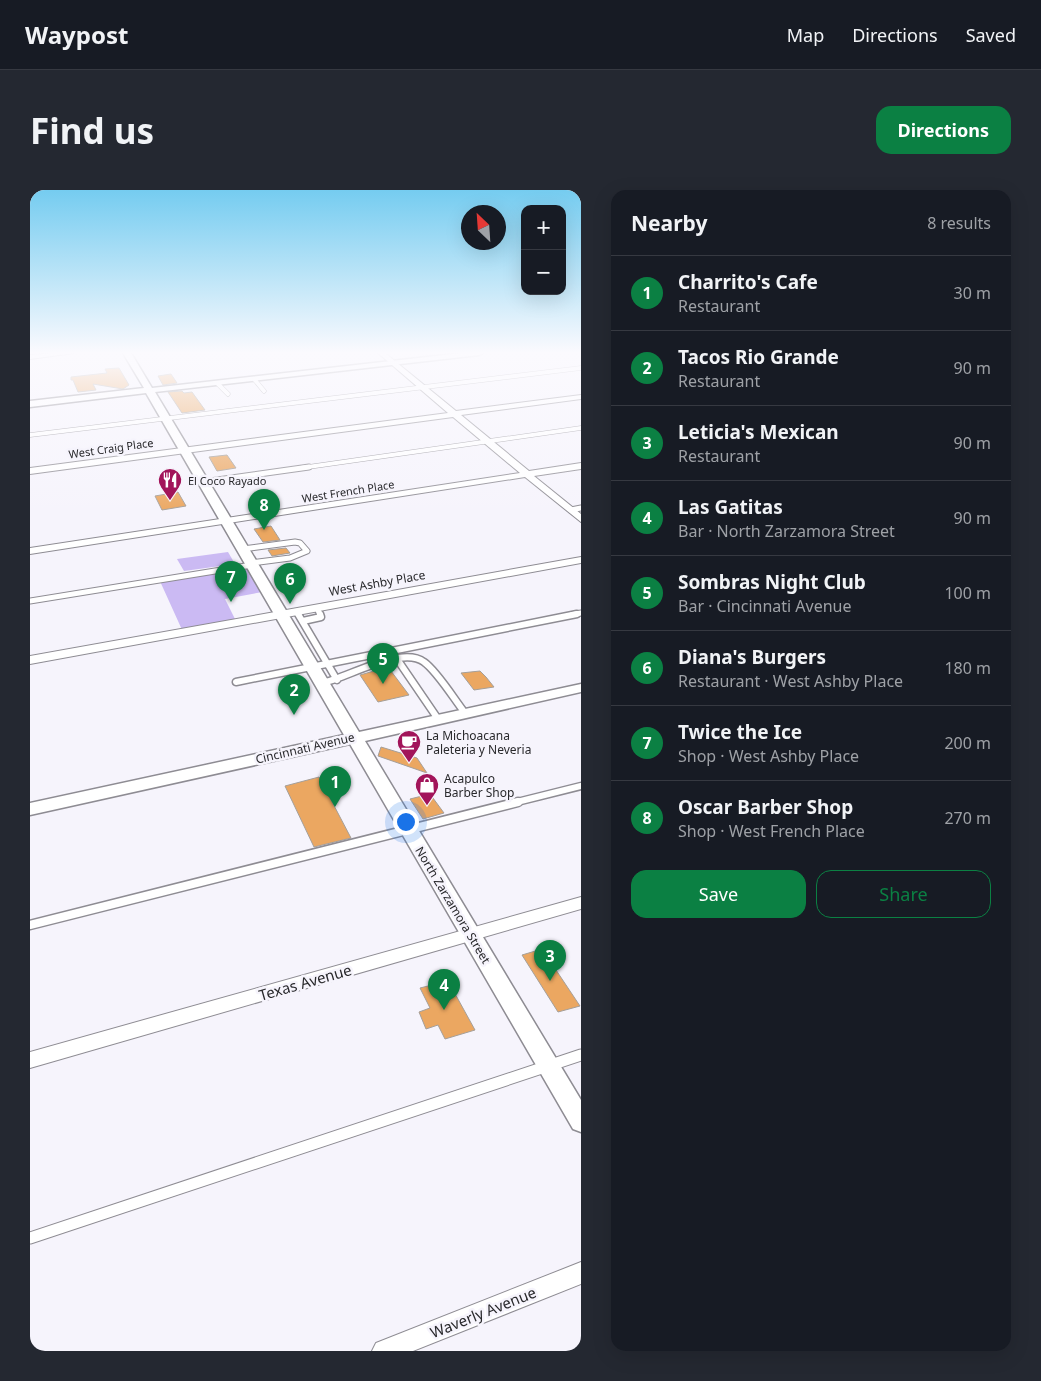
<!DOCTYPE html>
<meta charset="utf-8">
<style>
body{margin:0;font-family:"Noto Sans",sans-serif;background:#242831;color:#f1f3f6}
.controls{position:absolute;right:15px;top:15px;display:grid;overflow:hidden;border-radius:10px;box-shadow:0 5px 20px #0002}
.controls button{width:45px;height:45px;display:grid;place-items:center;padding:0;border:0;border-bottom:1px solid #363941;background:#171b24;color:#f1f3f6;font:25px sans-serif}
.compass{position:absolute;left:431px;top:15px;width:45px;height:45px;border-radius:50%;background:#171b24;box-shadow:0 5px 20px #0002;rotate:335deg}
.you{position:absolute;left:375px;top:631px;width:18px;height:18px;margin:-12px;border:4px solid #fff;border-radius:50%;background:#1a73e8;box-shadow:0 0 0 8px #1a73e833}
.badge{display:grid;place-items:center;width:32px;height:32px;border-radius:50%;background:#0b8043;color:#fff;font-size:16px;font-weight:700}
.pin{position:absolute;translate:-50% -41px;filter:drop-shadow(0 1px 2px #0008)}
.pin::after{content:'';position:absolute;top:26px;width:18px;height:15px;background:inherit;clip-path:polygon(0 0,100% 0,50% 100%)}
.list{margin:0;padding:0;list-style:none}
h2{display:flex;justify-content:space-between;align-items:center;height:65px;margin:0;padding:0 20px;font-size:21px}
h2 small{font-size:16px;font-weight:400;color:#9ea1a6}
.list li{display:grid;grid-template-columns:32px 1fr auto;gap:15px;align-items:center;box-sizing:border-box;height:75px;padding:0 20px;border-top:1px solid #363941}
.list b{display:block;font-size:19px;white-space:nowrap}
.list p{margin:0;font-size:16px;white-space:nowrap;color:#9ea1a6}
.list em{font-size:16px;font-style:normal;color:#9ea1a6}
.actions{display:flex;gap:10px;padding:15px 20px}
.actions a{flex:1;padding:11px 0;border:1px solid #0b8043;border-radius:15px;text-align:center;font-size:18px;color:#0b8043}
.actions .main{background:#0b8043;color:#fff}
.map{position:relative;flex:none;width:551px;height:1161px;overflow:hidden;border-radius:15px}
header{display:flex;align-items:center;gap:30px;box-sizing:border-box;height:70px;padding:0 25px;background:#171b24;border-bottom:1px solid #363941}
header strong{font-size:24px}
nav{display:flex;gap:28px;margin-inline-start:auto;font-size:18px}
.intro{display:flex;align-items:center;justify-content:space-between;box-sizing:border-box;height:120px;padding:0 30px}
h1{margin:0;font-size:35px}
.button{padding:12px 22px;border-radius:15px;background:#0b8043;color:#fff;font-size:18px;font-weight:700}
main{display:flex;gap:30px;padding:0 30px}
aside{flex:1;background:#171b24;border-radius:15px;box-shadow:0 5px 20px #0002}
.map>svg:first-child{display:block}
</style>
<header>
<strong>Waypost</strong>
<nav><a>Map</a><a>Directions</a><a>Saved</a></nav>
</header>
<div class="intro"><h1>Find us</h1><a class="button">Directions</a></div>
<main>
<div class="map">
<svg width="551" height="1161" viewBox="0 0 551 1161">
<rect width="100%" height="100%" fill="#f6f4fc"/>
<g fill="#cbbaf3">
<polygon points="198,362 205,374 154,381 147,369"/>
<polygon points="222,375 238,401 195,409 207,433 153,442 129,389"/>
</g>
<g fill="#eba761" stroke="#a59f99">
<polygon points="89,178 99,195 93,199 63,194 66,200 48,202 43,190 41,190 41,187 77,183 75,179"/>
<polygon points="141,184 147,193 133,195 128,186"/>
<polygon points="152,201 154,203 162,202 175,220 152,223 138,202"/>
<polygon points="197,265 206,278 187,281 179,267"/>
<polygon points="148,302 156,316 132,320 125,306"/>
<polygon points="241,336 250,350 233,352 224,339"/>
<polygon points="256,358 260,363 242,366 238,360"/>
<polygon points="358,477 379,505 348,512 330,485"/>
<polygon points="450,481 456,487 464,497 444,500 431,483"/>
<polygon points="351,557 387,568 397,583 348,566"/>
<polygon points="289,587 321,648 284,657 255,596"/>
<polygon points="400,604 414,623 393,629 380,609"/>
<polygon points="512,759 550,816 528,822 492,765"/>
<polygon points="418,791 445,840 415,849 408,835 396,839 389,822 400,818 390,798"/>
</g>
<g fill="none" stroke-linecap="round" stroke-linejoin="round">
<g stroke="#8e8c93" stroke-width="5">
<g id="service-far4">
<polyline points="224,189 234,201"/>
<polyline points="187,193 198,204"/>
<polyline points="0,245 551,178"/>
<polyline points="271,278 551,238"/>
</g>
</g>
<g stroke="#8e8c93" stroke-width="7">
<g id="service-far3">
<polyline points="173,292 279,277"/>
<polyline points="541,320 551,318"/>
<polyline points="213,359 265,352 270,353 277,361 260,368 221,373"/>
<polyline points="0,411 222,375"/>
<polyline points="287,418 290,425"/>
<polyline points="267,422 269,425"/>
<polyline points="541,425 551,423"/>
</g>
</g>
<g stroke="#8e8c93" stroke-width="9">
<g id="service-far2">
<polyline points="268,424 307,490"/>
<polyline points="273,431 291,427 290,424"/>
<polyline points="367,469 408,529"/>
<polyline points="206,492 547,424"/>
<path d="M292,493C317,488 372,455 394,472C407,481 424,509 435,523"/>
<polyline points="483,613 551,596"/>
</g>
</g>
<g stroke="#8e8c93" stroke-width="11">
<polyline id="service-far1" points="0,735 488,612"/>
</g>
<g stroke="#8e8c93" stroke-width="13">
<polyline id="service" points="0,1048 551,865"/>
</g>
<g stroke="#8e8c93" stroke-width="2">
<g id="minor">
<polygon points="25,163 44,163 0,169 0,165"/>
<polygon points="348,163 355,163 426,221 551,205 551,209 431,225 499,281 551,273 551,279 504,286 551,324 551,332 495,287 0,364 0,358 490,283 423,227 0,284 0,278 418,223"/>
<polygon points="551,367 551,373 0,474 0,466"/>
<polygon points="551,707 551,719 0,878 0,862"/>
<polygon points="551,1072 551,1094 383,1161 342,1161 346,1153"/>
</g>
</g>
<g stroke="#8e8c93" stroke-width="3">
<polygon id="tertiary" points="93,163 101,163 122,198 432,163 453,163 449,165 125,202 329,542 551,494 551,502 335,551 551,910 551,942 543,939 320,554 0,625 0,613 314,545 116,203 0,217 0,211 114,198"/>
</g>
<use href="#service-far4" stroke="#fff" stroke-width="4"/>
<use href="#service-far3" stroke="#fff" stroke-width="5"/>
<use href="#service-far2" stroke="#fff" stroke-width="6"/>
<use href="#service-far1" stroke="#fff" stroke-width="8"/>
<use href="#service" stroke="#fff" stroke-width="11"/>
<use href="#minor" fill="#fff" fill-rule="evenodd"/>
<use href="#tertiary" fill="#fff" fill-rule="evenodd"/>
</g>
<linearGradient id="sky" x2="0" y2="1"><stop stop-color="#75ccf0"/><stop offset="0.5" stop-color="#fbfafe"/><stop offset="1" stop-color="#fbfafe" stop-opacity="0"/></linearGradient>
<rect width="551" height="325" fill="url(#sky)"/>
<defs>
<g id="restaurant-pin" transform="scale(1.25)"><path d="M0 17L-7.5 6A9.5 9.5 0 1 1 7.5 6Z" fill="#a2145a" stroke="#f6f4fc"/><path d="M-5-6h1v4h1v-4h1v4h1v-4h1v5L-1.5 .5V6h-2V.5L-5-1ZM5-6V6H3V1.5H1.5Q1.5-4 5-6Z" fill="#fff"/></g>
<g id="cafe-pin" transform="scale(1.25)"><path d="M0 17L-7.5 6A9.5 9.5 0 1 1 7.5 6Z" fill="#a2145a" stroke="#f6f4fc"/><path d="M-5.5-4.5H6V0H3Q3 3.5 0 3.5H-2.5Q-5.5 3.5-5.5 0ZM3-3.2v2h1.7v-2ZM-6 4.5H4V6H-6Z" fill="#fff"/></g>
<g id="shop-pin" transform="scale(1.25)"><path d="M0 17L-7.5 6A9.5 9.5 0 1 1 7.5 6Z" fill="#a2145a" stroke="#f6f4fc"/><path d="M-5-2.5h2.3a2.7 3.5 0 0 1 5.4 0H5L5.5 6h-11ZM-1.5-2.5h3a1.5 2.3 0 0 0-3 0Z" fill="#fff"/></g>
</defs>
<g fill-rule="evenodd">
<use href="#restaurant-pin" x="140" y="290"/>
<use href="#cafe-pin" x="379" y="552"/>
<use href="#shop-pin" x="397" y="595"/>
</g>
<g text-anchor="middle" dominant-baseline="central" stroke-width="5" stroke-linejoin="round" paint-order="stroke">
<g font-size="11" fill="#29292c" stroke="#f6f4fc">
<text transform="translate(81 258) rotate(-8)">West Craig Place</text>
<text transform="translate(318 301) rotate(-9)">West French Place</text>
</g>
<g font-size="11" fill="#29292c" stroke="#f6f4fc" text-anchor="start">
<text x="158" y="290">El Coco Rayado</text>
</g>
<g font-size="12" fill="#29292c" stroke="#f6f4fc">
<text transform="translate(347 393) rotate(-10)">West Ashby Place</text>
<text transform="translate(275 558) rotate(-13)">Cincinnati Avenue</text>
<text transform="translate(423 715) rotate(59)">North Zarzamora Street</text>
</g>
<g font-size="12" fill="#29292c" stroke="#f6f4fc" text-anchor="start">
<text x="396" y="545">La Michoacana<tspan x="396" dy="14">Paleteria y Neveria</tspan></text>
<text x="414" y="588">Acapulco<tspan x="414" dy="14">Barber Shop</tspan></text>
</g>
<g font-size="15" fill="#29292c" stroke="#f6f4fc">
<text transform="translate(275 792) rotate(-16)">Texas Avenue</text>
<text transform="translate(453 1122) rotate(-22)">Waverly Avenue</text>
</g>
</g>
</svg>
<div class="controls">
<button>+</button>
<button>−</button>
</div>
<svg class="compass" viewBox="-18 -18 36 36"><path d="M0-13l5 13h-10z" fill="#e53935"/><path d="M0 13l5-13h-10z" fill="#9ea1a6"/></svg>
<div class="you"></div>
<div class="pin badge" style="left:305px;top:617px">1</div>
<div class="pin badge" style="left:264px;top:525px">2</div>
<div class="pin badge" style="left:520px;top:791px">3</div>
<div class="pin badge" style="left:414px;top:820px">4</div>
<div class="pin badge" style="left:353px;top:494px">5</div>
<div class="pin badge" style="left:260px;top:414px">6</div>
<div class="pin badge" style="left:201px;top:412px">7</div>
<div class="pin badge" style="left:234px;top:340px">8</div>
</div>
<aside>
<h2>Nearby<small>8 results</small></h2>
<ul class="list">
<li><span class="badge">1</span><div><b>Charrito's Cafe</b><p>Restaurant</p></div><em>30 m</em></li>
<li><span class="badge">2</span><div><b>Tacos Rio Grande</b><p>Restaurant</p></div><em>90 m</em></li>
<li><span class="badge">3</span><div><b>Leticia's Mexican</b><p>Restaurant</p></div><em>90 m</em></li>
<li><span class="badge">4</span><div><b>Las Gatitas</b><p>Bar · North Zarzamora Street</p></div><em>90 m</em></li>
<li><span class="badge">5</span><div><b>Sombras Night Club</b><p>Bar · Cincinnati Avenue</p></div><em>100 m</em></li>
<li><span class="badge">6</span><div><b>Diana's Burgers</b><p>Restaurant · West Ashby Place</p></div><em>180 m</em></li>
<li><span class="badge">7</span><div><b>Twice the Ice</b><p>Shop · West Ashby Place</p></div><em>200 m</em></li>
<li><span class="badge">8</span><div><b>Oscar Barber Shop</b><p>Shop · West French Place</p></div><em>270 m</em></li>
</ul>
<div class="actions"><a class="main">Save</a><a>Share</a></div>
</aside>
</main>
